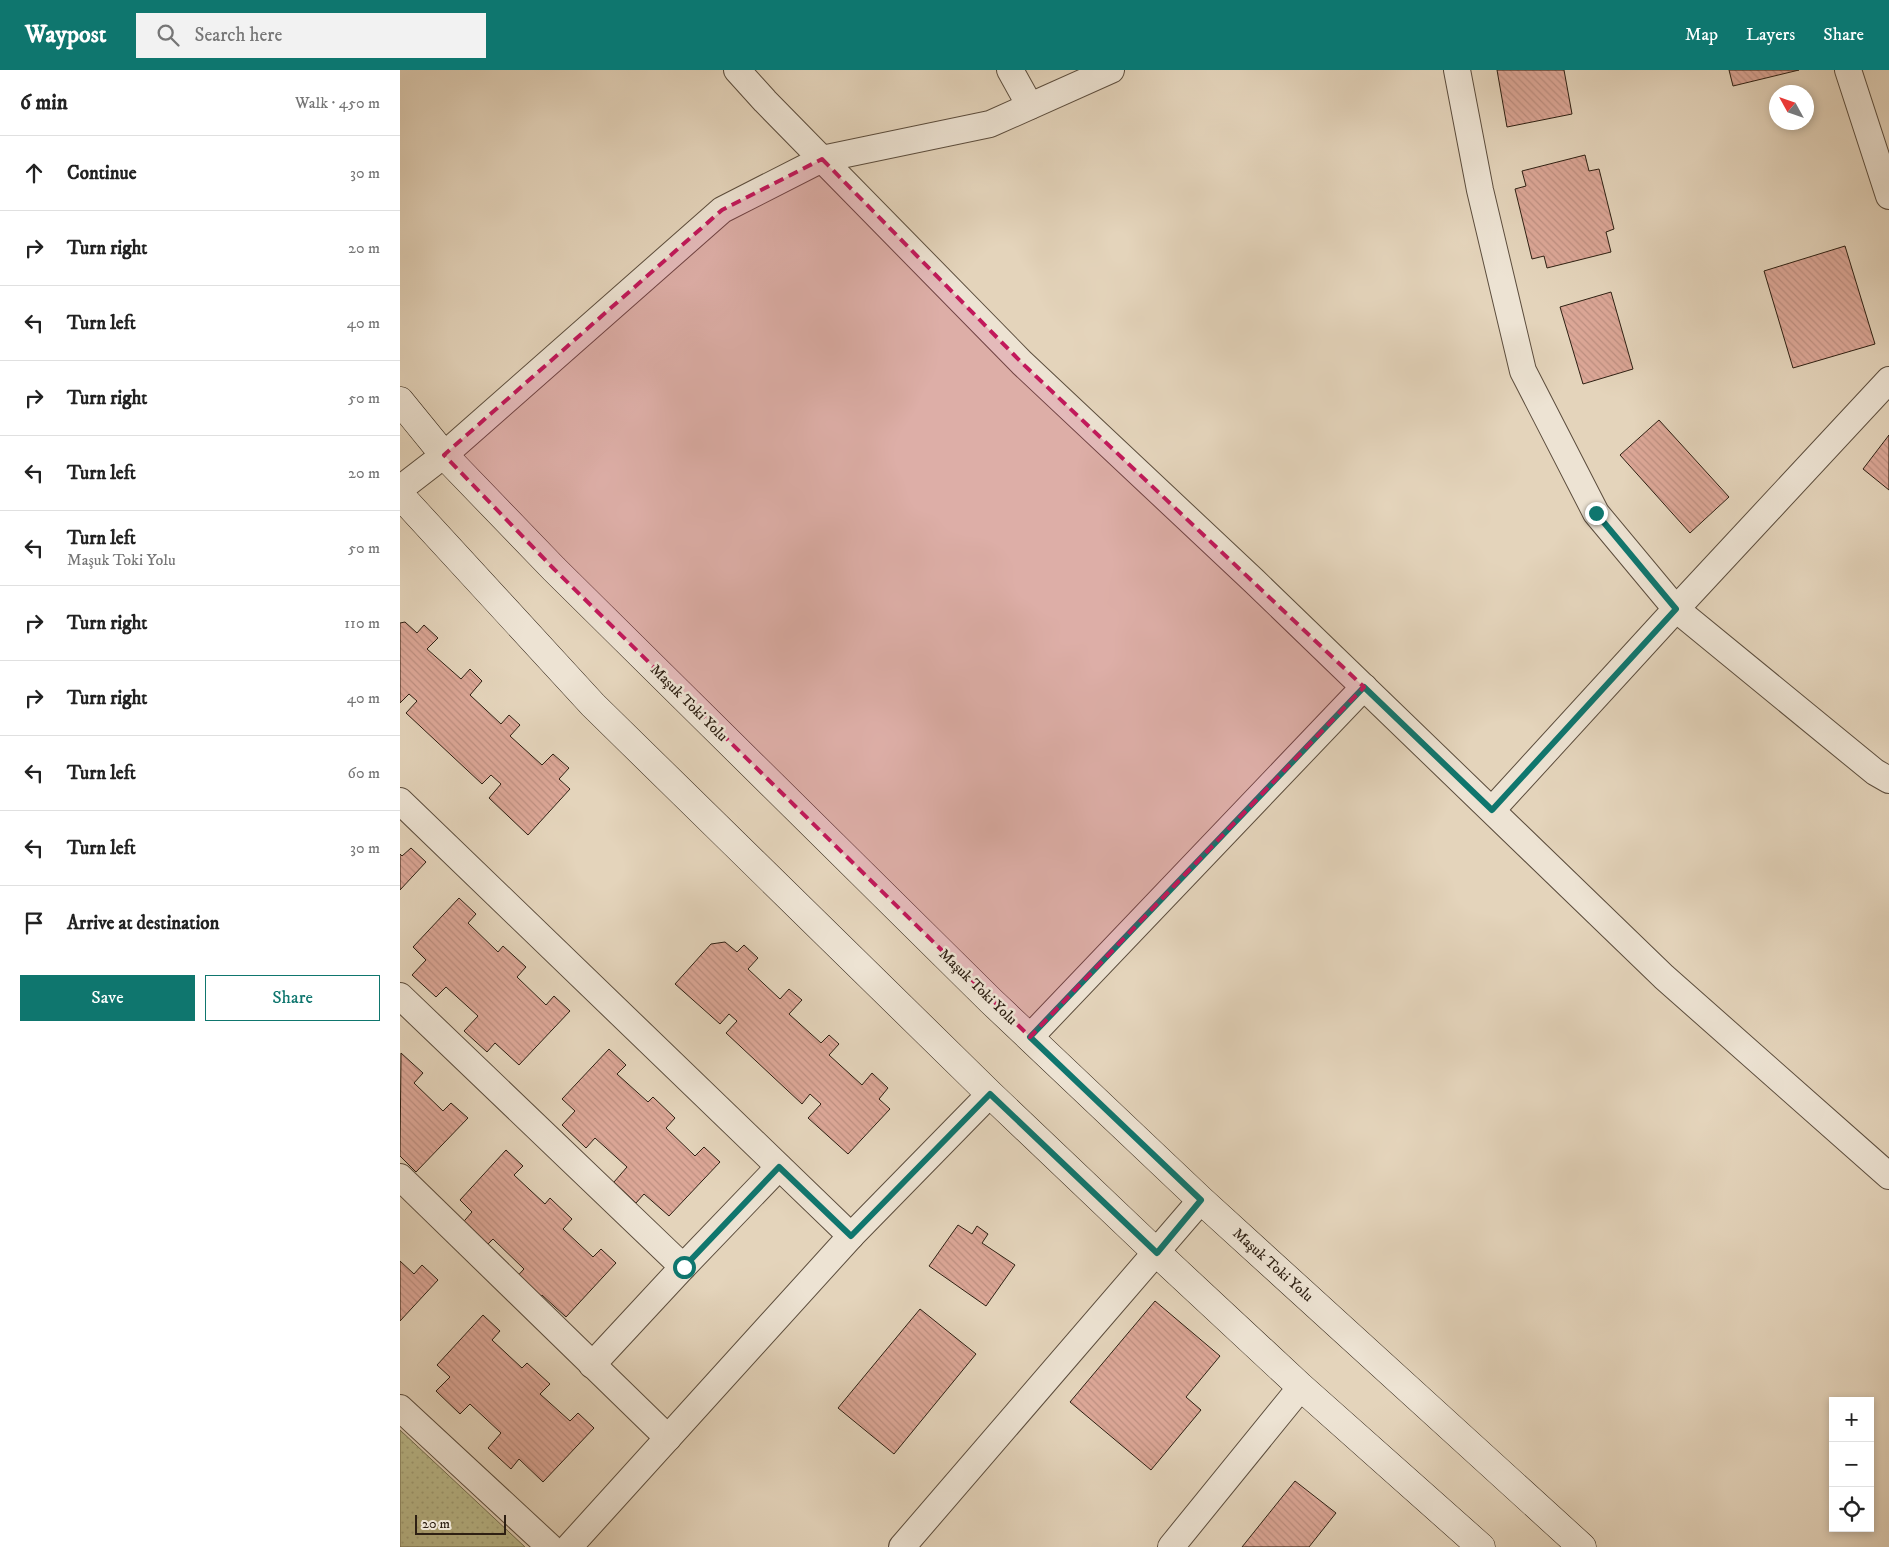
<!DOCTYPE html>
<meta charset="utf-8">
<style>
body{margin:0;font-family:"IM FELL DW Pica",serif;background:#f2f2f2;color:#222}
.controls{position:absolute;right:15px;bottom:15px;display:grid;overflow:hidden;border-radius:0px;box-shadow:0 2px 8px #0003}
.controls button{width:45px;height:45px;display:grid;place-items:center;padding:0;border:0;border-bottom:1px solid #e0e0e0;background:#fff;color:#222;font:25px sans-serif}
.compass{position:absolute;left:1369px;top:15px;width:45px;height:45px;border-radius:50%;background:#fff;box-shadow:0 2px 8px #0003;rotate:310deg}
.scale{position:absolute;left:15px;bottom:12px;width:91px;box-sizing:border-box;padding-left:5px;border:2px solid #2e2013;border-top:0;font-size:14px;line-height:18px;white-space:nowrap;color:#2e2013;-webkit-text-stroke:4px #ede3d3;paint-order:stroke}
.stop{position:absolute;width:15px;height:15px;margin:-11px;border:4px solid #0f766e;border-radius:50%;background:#fff}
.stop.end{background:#0f766e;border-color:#fff;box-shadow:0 1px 5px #0008}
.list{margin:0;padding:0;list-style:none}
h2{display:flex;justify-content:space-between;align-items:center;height:65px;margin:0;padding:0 20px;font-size:21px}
h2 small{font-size:16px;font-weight:400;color:#767676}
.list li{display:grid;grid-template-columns:32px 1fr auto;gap:15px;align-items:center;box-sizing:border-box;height:75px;padding:0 20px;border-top:1px solid #e0e0e0}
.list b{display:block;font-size:19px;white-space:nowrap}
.list p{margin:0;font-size:16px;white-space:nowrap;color:#767676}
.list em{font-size:16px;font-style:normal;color:#767676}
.actions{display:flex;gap:10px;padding:15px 20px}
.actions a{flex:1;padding:11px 0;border:1px solid #0f766e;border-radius:0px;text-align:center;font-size:18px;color:#0f766e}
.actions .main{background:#0f766e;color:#fff}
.icon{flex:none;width:28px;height:28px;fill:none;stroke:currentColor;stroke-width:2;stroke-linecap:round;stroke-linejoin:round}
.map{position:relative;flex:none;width:1489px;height:1477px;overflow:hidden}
header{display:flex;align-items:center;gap:30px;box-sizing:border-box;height:70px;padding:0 25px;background:#0f766e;color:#fff}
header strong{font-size:24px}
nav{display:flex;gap:28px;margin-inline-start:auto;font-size:18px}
.search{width:350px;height:45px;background:#f2f2f2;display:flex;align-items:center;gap:12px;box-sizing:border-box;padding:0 18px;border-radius:0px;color:#767676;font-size:19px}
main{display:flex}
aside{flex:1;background:#fff}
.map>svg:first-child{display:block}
</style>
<header>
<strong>Waypost</strong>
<div class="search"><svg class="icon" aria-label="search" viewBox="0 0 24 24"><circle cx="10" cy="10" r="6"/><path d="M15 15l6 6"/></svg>Search here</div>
<nav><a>Map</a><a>Layers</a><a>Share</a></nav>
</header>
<main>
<aside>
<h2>6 min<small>Walk · 450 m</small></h2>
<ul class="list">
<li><svg class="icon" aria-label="ahead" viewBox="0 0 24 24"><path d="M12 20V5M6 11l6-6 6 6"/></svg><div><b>Continue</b></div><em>30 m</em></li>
<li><svg class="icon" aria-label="right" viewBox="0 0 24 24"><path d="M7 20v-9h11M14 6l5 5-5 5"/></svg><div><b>Turn right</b></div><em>20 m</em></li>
<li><svg class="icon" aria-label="left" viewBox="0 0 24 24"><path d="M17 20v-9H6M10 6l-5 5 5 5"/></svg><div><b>Turn left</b></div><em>40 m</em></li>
<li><svg class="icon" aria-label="right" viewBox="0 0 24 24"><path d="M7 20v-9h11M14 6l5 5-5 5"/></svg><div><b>Turn right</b></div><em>50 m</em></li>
<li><svg class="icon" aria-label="left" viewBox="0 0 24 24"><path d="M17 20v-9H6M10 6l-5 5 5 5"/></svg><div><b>Turn left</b></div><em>20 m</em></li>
<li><svg class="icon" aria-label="left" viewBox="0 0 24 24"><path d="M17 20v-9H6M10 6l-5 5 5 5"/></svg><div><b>Turn left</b><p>Maşuk Toki Yolu</p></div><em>50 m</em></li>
<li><svg class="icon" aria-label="right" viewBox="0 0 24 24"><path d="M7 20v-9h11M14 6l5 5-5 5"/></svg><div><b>Turn right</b></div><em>110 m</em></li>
<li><svg class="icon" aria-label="right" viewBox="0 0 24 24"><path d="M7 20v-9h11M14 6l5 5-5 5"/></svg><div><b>Turn right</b></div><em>40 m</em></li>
<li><svg class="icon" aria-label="left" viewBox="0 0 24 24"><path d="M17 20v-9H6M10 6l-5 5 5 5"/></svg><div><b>Turn left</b></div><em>60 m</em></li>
<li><svg class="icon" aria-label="left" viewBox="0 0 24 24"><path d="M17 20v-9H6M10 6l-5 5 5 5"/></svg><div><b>Turn left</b></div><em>30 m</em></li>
<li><svg class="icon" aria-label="arrive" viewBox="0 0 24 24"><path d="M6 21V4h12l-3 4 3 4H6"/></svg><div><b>Arrive at destination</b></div></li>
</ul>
<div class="actions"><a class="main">Save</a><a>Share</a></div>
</aside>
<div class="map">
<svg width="1489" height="1477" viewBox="0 0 1489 1477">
<defs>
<pattern id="park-dots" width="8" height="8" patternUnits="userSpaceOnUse" patternTransform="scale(1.25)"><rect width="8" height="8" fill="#bbbb8c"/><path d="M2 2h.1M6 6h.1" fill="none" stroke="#a1a078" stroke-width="1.8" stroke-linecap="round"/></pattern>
<pattern id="building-back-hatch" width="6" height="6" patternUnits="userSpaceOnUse" patternTransform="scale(1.25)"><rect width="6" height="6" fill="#dca797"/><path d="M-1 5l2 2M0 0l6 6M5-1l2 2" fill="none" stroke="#bd8f81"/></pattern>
</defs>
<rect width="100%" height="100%" fill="#e4d4bb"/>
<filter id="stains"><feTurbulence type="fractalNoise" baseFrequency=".004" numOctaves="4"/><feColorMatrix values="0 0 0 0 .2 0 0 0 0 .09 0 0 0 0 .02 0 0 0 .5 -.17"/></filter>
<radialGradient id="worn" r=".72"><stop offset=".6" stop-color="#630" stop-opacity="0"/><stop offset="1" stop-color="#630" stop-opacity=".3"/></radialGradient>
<polygon fill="url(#park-dots)" stroke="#746e50" points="0,1360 125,1477 0,1477"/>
<g fill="url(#building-back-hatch)" stroke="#2e2013">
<polygon points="1097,0 1164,0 1172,44 1107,57"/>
<polygon points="1329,0 1399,0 1333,16"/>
<polygon points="1185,85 1189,101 1199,99 1214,159 1206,162 1211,182 1147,198 1144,186 1132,189 1115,119 1126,116 1122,101"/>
<polygon points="1445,176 1475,274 1393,298 1364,201"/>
<polygon points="1211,222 1233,299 1183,314 1160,237"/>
<polygon points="1259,350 1329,427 1290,463 1220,385"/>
<polygon points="1489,365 1489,420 1463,399"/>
<polygon points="5,552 17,563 24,555 38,568 27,579 61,609 70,599 82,611 70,625 101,654 109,645 120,655 110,666 142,695 153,684 169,698 159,709 170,719 128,765 89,728 101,714 91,705 82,714 6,643 17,631 9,624 0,633 0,553"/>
<polygon points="11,778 26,792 0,820 0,784 2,786"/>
<polygon points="59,828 76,844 68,853 98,882 103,876 126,897 117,907 146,935 154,926 170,941 119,995 95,973 87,982 64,961 78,946 46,917 36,927 12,905 26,890 13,877"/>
<polygon points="325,872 337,882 344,875 358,888 348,899 380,929 389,919 402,930 389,944 421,973 429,965 439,974 429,985 462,1015 472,1003 488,1018 479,1029 490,1039 448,1084 408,1048 421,1034 410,1024 402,1034 326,963 337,951 329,944 320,954 275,914 311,874"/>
<polygon points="209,979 226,995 217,1004 248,1032 253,1027 275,1048 266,1058 295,1086 304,1077 320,1092 269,1146 244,1124 236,1133 214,1112 227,1097 195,1068 186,1078 162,1055 175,1041 162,1029"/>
<polygon points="1,983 23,1003 14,1013 43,1041 51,1033 68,1048 16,1102 0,1086"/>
<polygon points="106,1080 123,1096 114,1105 145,1134 150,1128 172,1149 163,1159 193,1187 201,1179 216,1193 166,1247 142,1225 133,1234 111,1213 124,1199 93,1169 83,1179 59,1157 72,1142 60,1130"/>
<polygon points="558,1155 572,1164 577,1156 588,1164 582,1173 615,1195 586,1236 529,1196"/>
<polygon points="0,1191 14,1204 22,1195 38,1210 0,1251"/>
<polygon points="755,1231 820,1286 786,1327 801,1340 751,1400 670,1332"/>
<polygon points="520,1239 576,1284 494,1384 438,1338"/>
<polygon points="83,1245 100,1261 92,1270 122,1298 127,1293 150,1314 140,1324 170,1351 178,1343 194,1358 143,1412 119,1389 111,1399 88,1378 101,1363 70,1334 60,1344 36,1321 50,1307 37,1295"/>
<polygon points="895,1411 936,1443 909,1477 842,1477"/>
</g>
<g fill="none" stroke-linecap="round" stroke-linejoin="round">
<g stroke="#5c4d3d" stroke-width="28">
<g id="minor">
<polyline points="337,0 365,31 622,293 854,511 1264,907 1489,1106"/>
<polyline points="610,0 630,36"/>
<polyline points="1057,0 1080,120 1123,301 1196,443 1276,539 1475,702 1489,710"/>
<polyline points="1448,0 1489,126"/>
<polyline points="0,419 44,385 322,140 422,89 590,54 711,0"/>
<polyline points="0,731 451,1166"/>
<polyline points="1092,740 1276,539 1489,310"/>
<polyline points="0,926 283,1197 192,1295"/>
<polyline points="630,967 964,617"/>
<polyline points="0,1107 268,1368"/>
<polyline points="283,1197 379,1097"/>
<polyline points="0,1338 150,1477"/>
<polyline points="169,1477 451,1166 590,1024"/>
<polyline points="502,1477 801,1130"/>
<polyline points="771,1477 901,1317"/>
</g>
</g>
<g stroke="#2e2013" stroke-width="29">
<g id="secondary">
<polyline points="0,331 44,385 154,499 591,931 801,1130 1182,1477"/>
<polyline points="0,425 193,635 590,1024 757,1183 901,1317 1081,1477"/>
</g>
</g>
<use href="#minor" stroke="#ede3d3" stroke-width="26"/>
<use href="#secondary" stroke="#ede3d3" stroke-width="28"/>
</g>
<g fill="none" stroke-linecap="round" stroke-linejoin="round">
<polyline stroke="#0f766e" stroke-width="6" points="284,1197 379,1097 451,1166 590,1024 757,1183 801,1130 630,967 964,617 1092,740 1276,539 1196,443"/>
</g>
<path fill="#c2185b" fill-opacity="0.2" stroke="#c2185b" stroke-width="4" stroke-dasharray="10 6" stroke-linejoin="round" d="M422,89L622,293L964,617L630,967L154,499L44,385L322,140Z"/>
<g text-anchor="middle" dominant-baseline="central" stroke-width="5" stroke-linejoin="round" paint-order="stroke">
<g font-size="15" fill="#2e2013" stroke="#ede3d3">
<text transform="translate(289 633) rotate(45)">Maşuk Toki Yolu</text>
<text transform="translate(578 917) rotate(44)">Maşuk Toki Yolu</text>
<text transform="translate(873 1195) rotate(42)">Maşuk Toki Yolu</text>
</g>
</g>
<rect width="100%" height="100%" filter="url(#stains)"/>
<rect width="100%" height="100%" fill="url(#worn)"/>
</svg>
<div class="controls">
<button>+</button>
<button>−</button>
<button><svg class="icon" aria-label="locate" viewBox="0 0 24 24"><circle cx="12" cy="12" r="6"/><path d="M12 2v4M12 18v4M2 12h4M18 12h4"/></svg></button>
</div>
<svg class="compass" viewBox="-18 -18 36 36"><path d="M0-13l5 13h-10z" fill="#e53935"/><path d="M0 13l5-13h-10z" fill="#767676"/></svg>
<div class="scale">20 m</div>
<div class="stop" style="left:284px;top:1197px"></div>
<div class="stop end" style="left:1196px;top:443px"></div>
</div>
</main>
